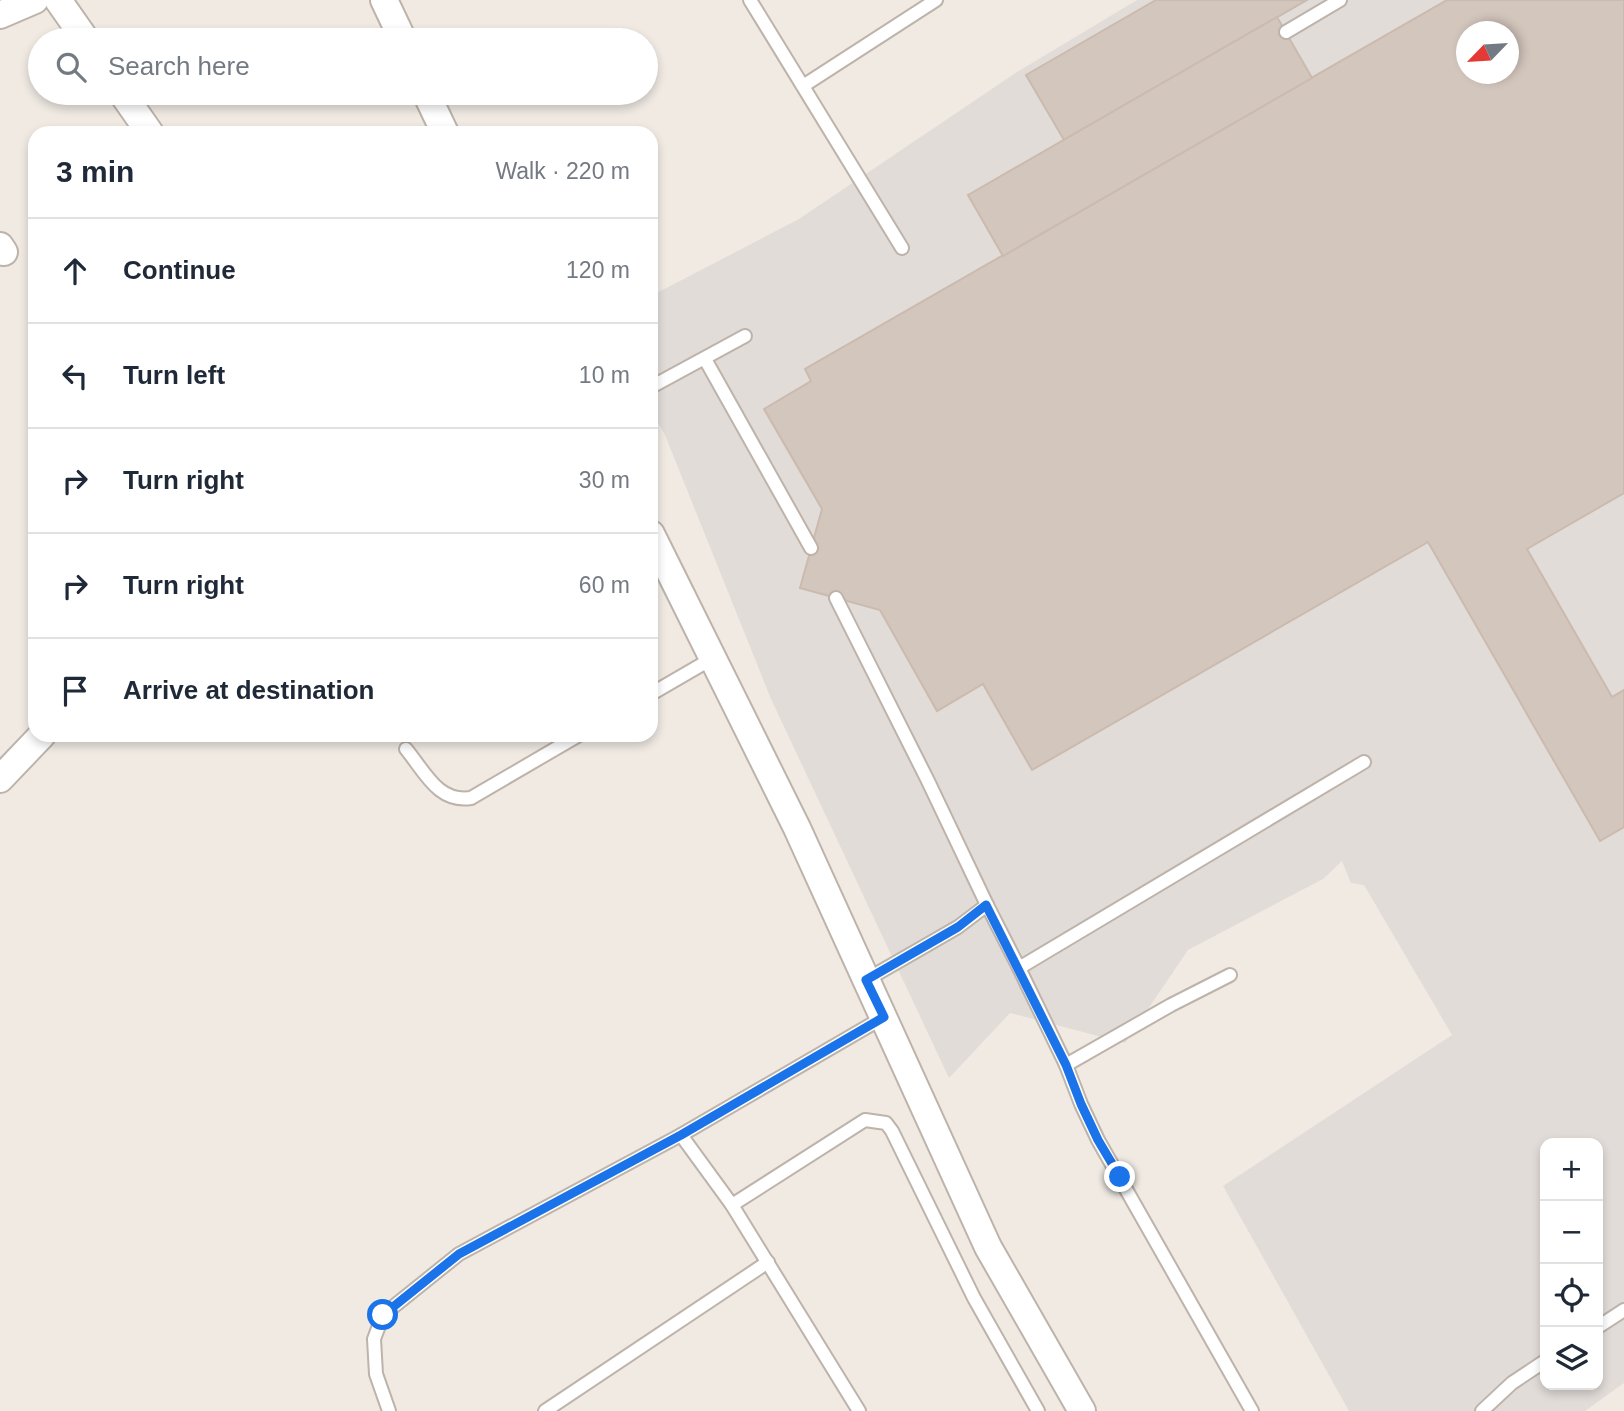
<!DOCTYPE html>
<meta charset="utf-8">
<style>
body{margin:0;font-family:Helvetica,sans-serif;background:#f2f2f3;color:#1f2937}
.controls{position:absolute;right:21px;bottom:21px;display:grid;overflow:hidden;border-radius:14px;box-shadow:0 4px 10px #0003}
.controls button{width:63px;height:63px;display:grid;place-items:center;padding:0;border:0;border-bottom:2px solid #e0e1e3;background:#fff;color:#1f2937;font:35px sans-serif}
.compass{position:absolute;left:1456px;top:21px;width:63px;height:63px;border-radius:50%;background:#fff;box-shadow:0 4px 10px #0003;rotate:245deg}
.stop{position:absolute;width:21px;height:21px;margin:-16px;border:5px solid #1a73e8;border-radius:50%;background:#fff}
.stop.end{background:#1a73e8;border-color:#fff;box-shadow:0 2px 7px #0008}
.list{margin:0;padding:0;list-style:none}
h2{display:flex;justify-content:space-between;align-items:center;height:91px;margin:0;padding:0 28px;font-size:30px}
h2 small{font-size:23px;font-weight:400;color:#747a83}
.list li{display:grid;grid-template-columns:46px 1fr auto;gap:21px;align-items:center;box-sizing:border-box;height:105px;padding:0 28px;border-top:2px solid #e0e1e3}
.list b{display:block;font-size:26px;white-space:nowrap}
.list em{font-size:23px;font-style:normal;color:#747a83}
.icon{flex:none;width:38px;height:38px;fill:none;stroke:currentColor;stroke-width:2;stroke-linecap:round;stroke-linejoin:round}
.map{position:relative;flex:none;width:1624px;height:1411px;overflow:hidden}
.search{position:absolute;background:#fff;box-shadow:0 4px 10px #0003;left:28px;top:28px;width:630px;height:77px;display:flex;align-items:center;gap:18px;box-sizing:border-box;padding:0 24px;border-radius:38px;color:#747a83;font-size:26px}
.panel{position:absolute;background:#fff;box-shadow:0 4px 10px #0003;left:28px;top:126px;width:630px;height:616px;border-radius:21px}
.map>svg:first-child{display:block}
</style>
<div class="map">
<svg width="1624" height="1411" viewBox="0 0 1624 1411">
<rect width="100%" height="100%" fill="#f0eae3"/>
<path fill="#e2dcd8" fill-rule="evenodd" d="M1137,0H1624V1383L1585,1411H1349L1223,1186L1452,1035L1364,885L1351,883L1342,861L1323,879L1188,950L1125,1043L1010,1013L949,1078L771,699L665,435L651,411V296L799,219L1017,72ZM1466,32H1508V74H1466ZM1545,1143H1598V1385H1545Z"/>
<g fill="#d3c6bd" stroke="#cbbaae" stroke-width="2" fill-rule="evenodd">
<polygon points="1156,0 1307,0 1064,140 1026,75"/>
<path d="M1447,0H1624V493L1527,549L1612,697L1624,690V827L1600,841L1428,542L1032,770L983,684L937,711L880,610L800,588L822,509L764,409L811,381L805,369ZM1466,32H1508V74H1466Z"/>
<polygon points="1277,17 1312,78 1003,256 968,195"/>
</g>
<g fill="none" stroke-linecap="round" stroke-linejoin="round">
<g stroke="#bdb3aa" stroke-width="16">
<g id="lane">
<polyline points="750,0 902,248"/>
<polyline points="1286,32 1340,0"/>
<polyline points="803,86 936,0"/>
<polyline points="705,359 811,548"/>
<polyline points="651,387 745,336"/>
<polyline points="836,598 928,781 987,905"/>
<polyline points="651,694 713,658"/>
<path d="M406,749C425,772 438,803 471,798L579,735"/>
<polyline points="1019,968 1066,1065 1171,1005 1230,975"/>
<polyline points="866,980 958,927 987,905 1019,968 1364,762"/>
<polyline points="1066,1065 1081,1104 1098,1140 1252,1411"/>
<polyline points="681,1135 732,1205 859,1411"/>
<polyline points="732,1205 865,1120 886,1123 892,1131 974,1298 1038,1411"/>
<polyline points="1598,1327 1624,1310"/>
<polyline points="389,1411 376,1374 374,1339 383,1315 459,1254 681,1135 884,1017"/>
<polyline points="545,1411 768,1262"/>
<polyline points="1482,1411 1512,1383 1545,1361"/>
</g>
</g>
<g stroke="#bdb3aa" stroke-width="30">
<g id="street">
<polyline points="58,0 86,40"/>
<polyline points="384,0 403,40"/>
<polyline points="0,15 35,0"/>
<polyline points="122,93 150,133"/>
<polyline points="426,93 445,133"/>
<polyline points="0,246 4,252"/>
<polyline points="651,534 797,828 988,1247 1082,1411"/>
<polyline points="0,779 42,735"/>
</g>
</g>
<use href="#lane" stroke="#fff" stroke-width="12"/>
<use href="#street" stroke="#fff" stroke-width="26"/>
</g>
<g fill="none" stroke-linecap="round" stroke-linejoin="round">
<polyline stroke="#1a73e8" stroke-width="9" points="383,1315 459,1254 681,1135 884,1017 866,980 958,927 986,905 1066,1065 1081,1104 1098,1140 1120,1177"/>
</g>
</svg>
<div class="controls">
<button>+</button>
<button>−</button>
<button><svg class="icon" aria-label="locate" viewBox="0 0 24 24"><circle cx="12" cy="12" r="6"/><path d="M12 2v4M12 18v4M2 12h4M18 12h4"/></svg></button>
<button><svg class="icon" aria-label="layers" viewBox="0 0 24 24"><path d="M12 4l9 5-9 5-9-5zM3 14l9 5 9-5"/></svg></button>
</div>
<svg class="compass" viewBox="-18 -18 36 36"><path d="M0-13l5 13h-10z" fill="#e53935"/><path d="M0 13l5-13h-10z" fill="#747a83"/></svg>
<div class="stop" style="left:383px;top:1315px"></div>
<div class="stop end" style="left:1120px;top:1177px"></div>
<div class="search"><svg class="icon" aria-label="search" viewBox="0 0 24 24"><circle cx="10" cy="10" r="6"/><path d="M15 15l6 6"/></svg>Search here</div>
<section class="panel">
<h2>3 min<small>Walk · 220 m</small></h2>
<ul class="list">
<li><svg class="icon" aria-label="ahead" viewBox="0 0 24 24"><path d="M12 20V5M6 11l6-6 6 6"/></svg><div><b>Continue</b></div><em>120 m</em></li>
<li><svg class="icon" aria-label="left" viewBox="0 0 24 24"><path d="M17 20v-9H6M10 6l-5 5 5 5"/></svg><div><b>Turn left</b></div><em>10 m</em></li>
<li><svg class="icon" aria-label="right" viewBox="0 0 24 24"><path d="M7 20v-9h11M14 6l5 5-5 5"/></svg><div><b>Turn right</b></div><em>30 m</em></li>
<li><svg class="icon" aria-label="right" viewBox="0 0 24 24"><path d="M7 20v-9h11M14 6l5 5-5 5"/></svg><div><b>Turn right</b></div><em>60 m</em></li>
<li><svg class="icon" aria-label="arrive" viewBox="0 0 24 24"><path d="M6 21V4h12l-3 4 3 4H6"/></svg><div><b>Arrive at destination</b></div></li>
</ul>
</section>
</div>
